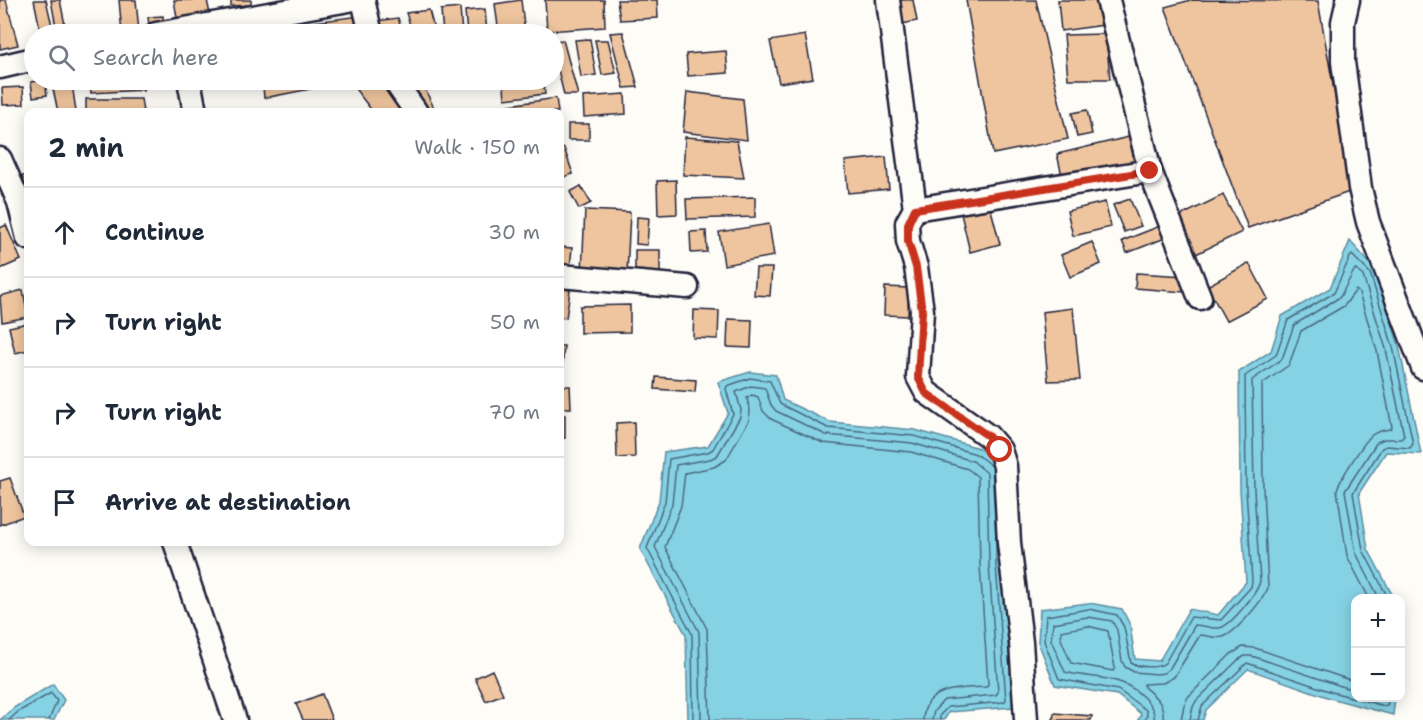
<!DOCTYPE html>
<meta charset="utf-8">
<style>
body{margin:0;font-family:"Shantell Sans",sans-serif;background:#f6f6f7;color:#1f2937}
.controls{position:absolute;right:18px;bottom:18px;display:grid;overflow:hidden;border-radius:12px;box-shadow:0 3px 15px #0003}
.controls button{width:54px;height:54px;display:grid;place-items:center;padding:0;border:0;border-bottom:2px solid #e0e1e3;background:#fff;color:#1f2937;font:30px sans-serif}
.stop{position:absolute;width:18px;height:18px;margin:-14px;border:4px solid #c8321e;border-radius:50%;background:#fff}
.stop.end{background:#c8321e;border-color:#fff;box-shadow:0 2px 6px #0008}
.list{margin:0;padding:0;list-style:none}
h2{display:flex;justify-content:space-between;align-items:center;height:78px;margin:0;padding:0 24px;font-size:26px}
h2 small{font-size:20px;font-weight:400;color:#747a83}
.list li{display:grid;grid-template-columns:39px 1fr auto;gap:18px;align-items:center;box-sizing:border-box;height:90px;padding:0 24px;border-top:2px solid #e0e1e3}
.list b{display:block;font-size:22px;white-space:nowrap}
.list em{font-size:20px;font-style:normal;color:#747a83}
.icon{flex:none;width:33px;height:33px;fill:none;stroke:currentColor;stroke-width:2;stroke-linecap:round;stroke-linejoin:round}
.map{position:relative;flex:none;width:1423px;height:720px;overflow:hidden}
.search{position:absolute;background:#fff;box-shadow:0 3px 15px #0003;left:24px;top:24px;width:540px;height:66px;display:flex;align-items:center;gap:15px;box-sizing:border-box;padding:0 21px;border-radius:33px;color:#747a83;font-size:22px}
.panel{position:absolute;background:#fff;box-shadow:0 3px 15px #0003;left:24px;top:108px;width:540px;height:438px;border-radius:12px}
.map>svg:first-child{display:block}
</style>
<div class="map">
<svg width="1423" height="720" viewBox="0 0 1423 720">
<rect width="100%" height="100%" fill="#fdfcf7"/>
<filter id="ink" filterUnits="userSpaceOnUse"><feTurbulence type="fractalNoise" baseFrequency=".0167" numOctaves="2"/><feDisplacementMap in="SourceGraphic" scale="12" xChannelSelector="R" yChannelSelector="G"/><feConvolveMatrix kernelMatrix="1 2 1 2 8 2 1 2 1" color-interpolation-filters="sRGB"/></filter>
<g filter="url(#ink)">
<g fill="#85d2e4" stroke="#5d8ca0" stroke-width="1.5">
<polygon points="1350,241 1375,269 1399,346 1421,454 1386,452 1359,493 1368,549 1394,598 1356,598 1356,698 1395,698 1393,715 1330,698 1248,669 1206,710 1203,720 1138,720 1141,714 1117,695 1055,685 1038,642 1040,609 1089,603 1122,609 1130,625 1135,659 1159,661 1189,609 1218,615 1246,582 1240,490 1239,372 1271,351 1282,316 1330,288"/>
<polygon points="750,372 776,375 783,400 830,422 915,430 979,448 1001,466 1002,564 1013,707 949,712 944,720 688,720 686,635 640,549 659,501 664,452 708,446 728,413 718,382"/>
<polygon points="53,684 64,700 54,720 0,720 15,707"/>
</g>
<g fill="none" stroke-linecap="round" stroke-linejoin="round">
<g stroke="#4a687f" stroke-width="1.5">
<polygon points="1088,626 1108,631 1115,668 1113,671 1071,663 1061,639 1061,631"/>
<polyline points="9,720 18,712 51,693 57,701 49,720"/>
<polyline points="693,720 692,634 647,548 665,502 669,459 708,452 713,449 733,414 726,389 727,386 750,378 770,381 780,404 828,428 914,436 976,454 992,466"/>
<polyline points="701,720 699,632 655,547 672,504 676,465 710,459 717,456 740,417 741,410 736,392 751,386 765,388 771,405 776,411 826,435 912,443 973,461 987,473 989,565 998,692 996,695 944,700 934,711 932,720"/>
<path d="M710,720L707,629L665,547L681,506L685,473L714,467L726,460L749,420L750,411L747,398L752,395L758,397L763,411L771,419L823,443L911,452L968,469L978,477L980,565L988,684L986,687C961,689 924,686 923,720"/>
<polyline points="940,720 940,715 948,707 1004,702 1006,700 996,565 996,532"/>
<path d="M1145,720L1147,714L1146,710L1118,690L1059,679L1044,641L1046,616L1089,609L1117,615L1124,627L1131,663C1139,667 1157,669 1165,663L1191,617L1221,620L1251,587L1252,581L1246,490L1245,376L1276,355L1288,320L1334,293L1350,257L1352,255L1370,273L1393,347L1413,444L1410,448L1387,446L1382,448L1353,493L1363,550L1388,598"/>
<path d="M1154,720C1157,705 1135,688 1122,683C1104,676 1083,677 1065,672L1051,640L1053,623L1088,617L1112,621L1117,630L1122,661L1125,667L1134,672L1157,674L1164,673L1170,668L1195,625C1203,625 1211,629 1219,628C1230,627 1258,592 1260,581L1254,490L1252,380L1282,359L1294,325L1340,297L1355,269L1363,276L1386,349L1404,436L1401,439H1384L1377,442L1345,491L1356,553L1379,598"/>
<path d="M1163,720C1165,704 1156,697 1144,687V684L1163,683L1174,677L1200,635C1207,635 1215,639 1223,637C1236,633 1263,600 1268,588L1263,489L1262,384L1289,365L1301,331L1344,306L1356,290L1359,293L1377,351L1392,427L1390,429C1383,430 1377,431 1372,435C1363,443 1340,479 1337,490L1347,556L1369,598"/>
<polyline points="1181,720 1184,705 1188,697 1231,654 1243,647 1255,648 1356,682"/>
<polyline points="1190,720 1193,707 1196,701 1238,660 1245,656 1252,656 1356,691"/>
<polyline points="1198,720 1202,706 1247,663 1332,692 1384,706 1387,705 1389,698"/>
</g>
</g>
<g fill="#eec59e" stroke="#22223b" stroke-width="1.5">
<polygon points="0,0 6,0 18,45 0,49"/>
<polygon points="34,0 46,0 54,34 41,34"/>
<polygon points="51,0 60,0 65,25 56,27"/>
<polygon points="119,0 136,0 139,32 122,33"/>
<polygon points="174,0 207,0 211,19 178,24"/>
<polygon points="231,0 251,0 251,5 231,6"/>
<polygon points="521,0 525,34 499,34 495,4"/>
<polygon points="545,0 604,0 605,27 547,31"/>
<polygon points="617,0 657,0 658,18 620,20"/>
<polygon points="898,0 913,0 917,21 902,24"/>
<polygon points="966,0 1036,0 1068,139 993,154"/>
<polygon points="1058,0 1102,0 1104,25 1061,31"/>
<polygon points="1191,0 1318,1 1352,191 1248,228 1165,7"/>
<polygon points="460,8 462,34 443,34 441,10"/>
<polygon points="485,9 487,34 467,34 465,11"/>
<polygon points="429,10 434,29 413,34 406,13"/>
<polygon points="163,16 164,31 150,33 148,17"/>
<polygon points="360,16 362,34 252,34 252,30"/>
<polygon points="398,18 403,34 380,34 376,21"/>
<polygon points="623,32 638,87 624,88 610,33"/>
<polygon points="1106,34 1110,79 1068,79 1064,35"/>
<polygon points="805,35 813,78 779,83 770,41"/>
<polygon points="590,39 596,75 581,77 575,40"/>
<polygon points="563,40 578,95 564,95 554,53 554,41"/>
<polygon points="595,40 608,40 616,73 602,75"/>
<polygon points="726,51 728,73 688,76 686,54"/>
<polygon points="45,80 47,95 33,97 31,82"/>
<polygon points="89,80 143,80 143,90 91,93"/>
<rect x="149" y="80" width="29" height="6"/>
<polygon points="295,80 345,80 346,82 264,98 263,86"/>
<polygon points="371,80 380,80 405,112 373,112 356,90"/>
<polygon points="421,81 435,110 418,112 402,86"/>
<polygon points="543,81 545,94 505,99 504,86"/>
<polygon points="72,83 76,112 58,112 52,84"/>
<polygon points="23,87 24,104 3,105 2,88"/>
<polygon points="687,92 743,99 747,140 683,132"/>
<polygon points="625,94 626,114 584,117 583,97"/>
<polygon points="556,98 558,112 511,112 510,105"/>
<polygon points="86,99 141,99 143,112 86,112"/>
<polygon points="1087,110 1092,134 1077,137 1072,113"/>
<rect x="568" y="124" width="21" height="16"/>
<polygon points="685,137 737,141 744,178 683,175"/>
<polygon points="1129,137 1136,167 1064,184 1057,154"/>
<polygon points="564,148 573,174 560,178 560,150"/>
<polygon points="886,157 889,189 848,193 845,161"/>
<polygon points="28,174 28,204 13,180"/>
<polygon points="676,180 677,214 658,215 657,181"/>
<polygon points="581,186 591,203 579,209 570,192"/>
<polygon points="1223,195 1242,232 1196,254 1178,217"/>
<polygon points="755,197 755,217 687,219 686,199"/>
<polygon points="988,198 1000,244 970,252 959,205"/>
<polygon points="1130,199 1141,226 1124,232 1113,205"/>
<polygon points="1105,202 1111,227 1073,236 1067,211"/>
<polygon points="585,210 630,212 627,274 582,272"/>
<polygon points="637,217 649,218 647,245 636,244"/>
<polygon points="769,224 774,256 724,265 719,232"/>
<polygon points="6,225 21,260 0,269 0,228"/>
<polygon points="1160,226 1165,238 1127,253 1122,241"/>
<polygon points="706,231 707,252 691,253 690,232"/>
<polygon points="1092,242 1101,264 1070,277 1061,255"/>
<polygon points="560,247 572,248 570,267 560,266"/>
<rect x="635" y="250" width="25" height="25"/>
<polygon points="1249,263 1268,299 1226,321 1207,286"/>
<polygon points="756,268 772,268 770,296 754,295"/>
<polygon points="1136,273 1185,276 1184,292 1135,288"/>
<polygon points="885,287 909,288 908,316 884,315"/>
<polygon points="560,288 570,290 566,318 560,317"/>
<polygon points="23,290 28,317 2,322 0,296"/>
<polygon points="630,305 630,332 580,333 580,306"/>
<polygon points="1073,308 1080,380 1048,381 1042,312"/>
<polygon points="694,310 719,311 718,339 693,338"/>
<polygon points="728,319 752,320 751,348 727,347"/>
<polygon points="28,323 28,350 15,353 9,327"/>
<polygon points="560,346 564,346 561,384 560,384"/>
<polygon points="656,377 696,380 695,392 655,389"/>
<polygon points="560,386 570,386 571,408 560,408"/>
<rect x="560" y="415" width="5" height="23"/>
<polygon points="634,422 635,457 617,458 616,423"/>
<polygon points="10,478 24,516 0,525 0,481"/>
<polygon points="492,670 503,694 486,701 475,678"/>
<polygon points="322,694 332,720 303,720 296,704"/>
<polygon points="1054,713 1092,716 1091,720 1053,720"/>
</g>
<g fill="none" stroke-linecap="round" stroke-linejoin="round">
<g stroke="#22223b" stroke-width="27">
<g id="minor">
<polyline points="363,0 371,34"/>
<polyline points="888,0 915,209 1150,171"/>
<polyline points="1108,0 1150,171 1200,298"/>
<polyline points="1348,0 1343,22 1343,62 1360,188 1368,222 1423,368"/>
<polyline points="156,34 349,0"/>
<polyline points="0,67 34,59"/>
<polyline points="189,80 195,112"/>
<polyline points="394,80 416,112"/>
<polyline points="0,159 19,202 28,238"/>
<polyline points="915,209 907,223 908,241 916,267 922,311 918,377 926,392 988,436 1000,450 1005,466 1009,543 1021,642 1026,720"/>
<polyline points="560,276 687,287"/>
<polyline points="175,542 235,720"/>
</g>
</g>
<use href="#minor" stroke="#fdfcf7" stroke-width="22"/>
</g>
</g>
<g fill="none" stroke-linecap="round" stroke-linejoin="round" filter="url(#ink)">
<polyline stroke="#c8321e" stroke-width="8" points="1000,450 988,436 926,393 918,377 922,311 916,267 908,241 908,224 915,209 1150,171"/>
</g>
</svg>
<div class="controls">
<button>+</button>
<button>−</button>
</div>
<div class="stop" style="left:1000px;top:450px"></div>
<div class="stop end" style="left:1150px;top:171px"></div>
<div class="search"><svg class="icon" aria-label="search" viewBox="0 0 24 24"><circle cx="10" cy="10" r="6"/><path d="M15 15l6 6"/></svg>Search here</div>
<section class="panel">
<h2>2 min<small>Walk · 150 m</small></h2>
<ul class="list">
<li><svg class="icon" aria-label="ahead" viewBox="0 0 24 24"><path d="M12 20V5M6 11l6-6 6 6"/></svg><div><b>Continue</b></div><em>30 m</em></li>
<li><svg class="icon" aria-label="right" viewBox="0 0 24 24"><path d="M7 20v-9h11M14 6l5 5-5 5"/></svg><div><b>Turn right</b></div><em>50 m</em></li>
<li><svg class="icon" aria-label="right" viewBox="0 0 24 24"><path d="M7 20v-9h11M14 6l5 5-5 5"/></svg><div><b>Turn right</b></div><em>70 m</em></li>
<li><svg class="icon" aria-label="arrive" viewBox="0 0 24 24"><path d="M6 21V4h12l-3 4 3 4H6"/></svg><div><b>Arrive at destination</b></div></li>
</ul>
</section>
</div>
